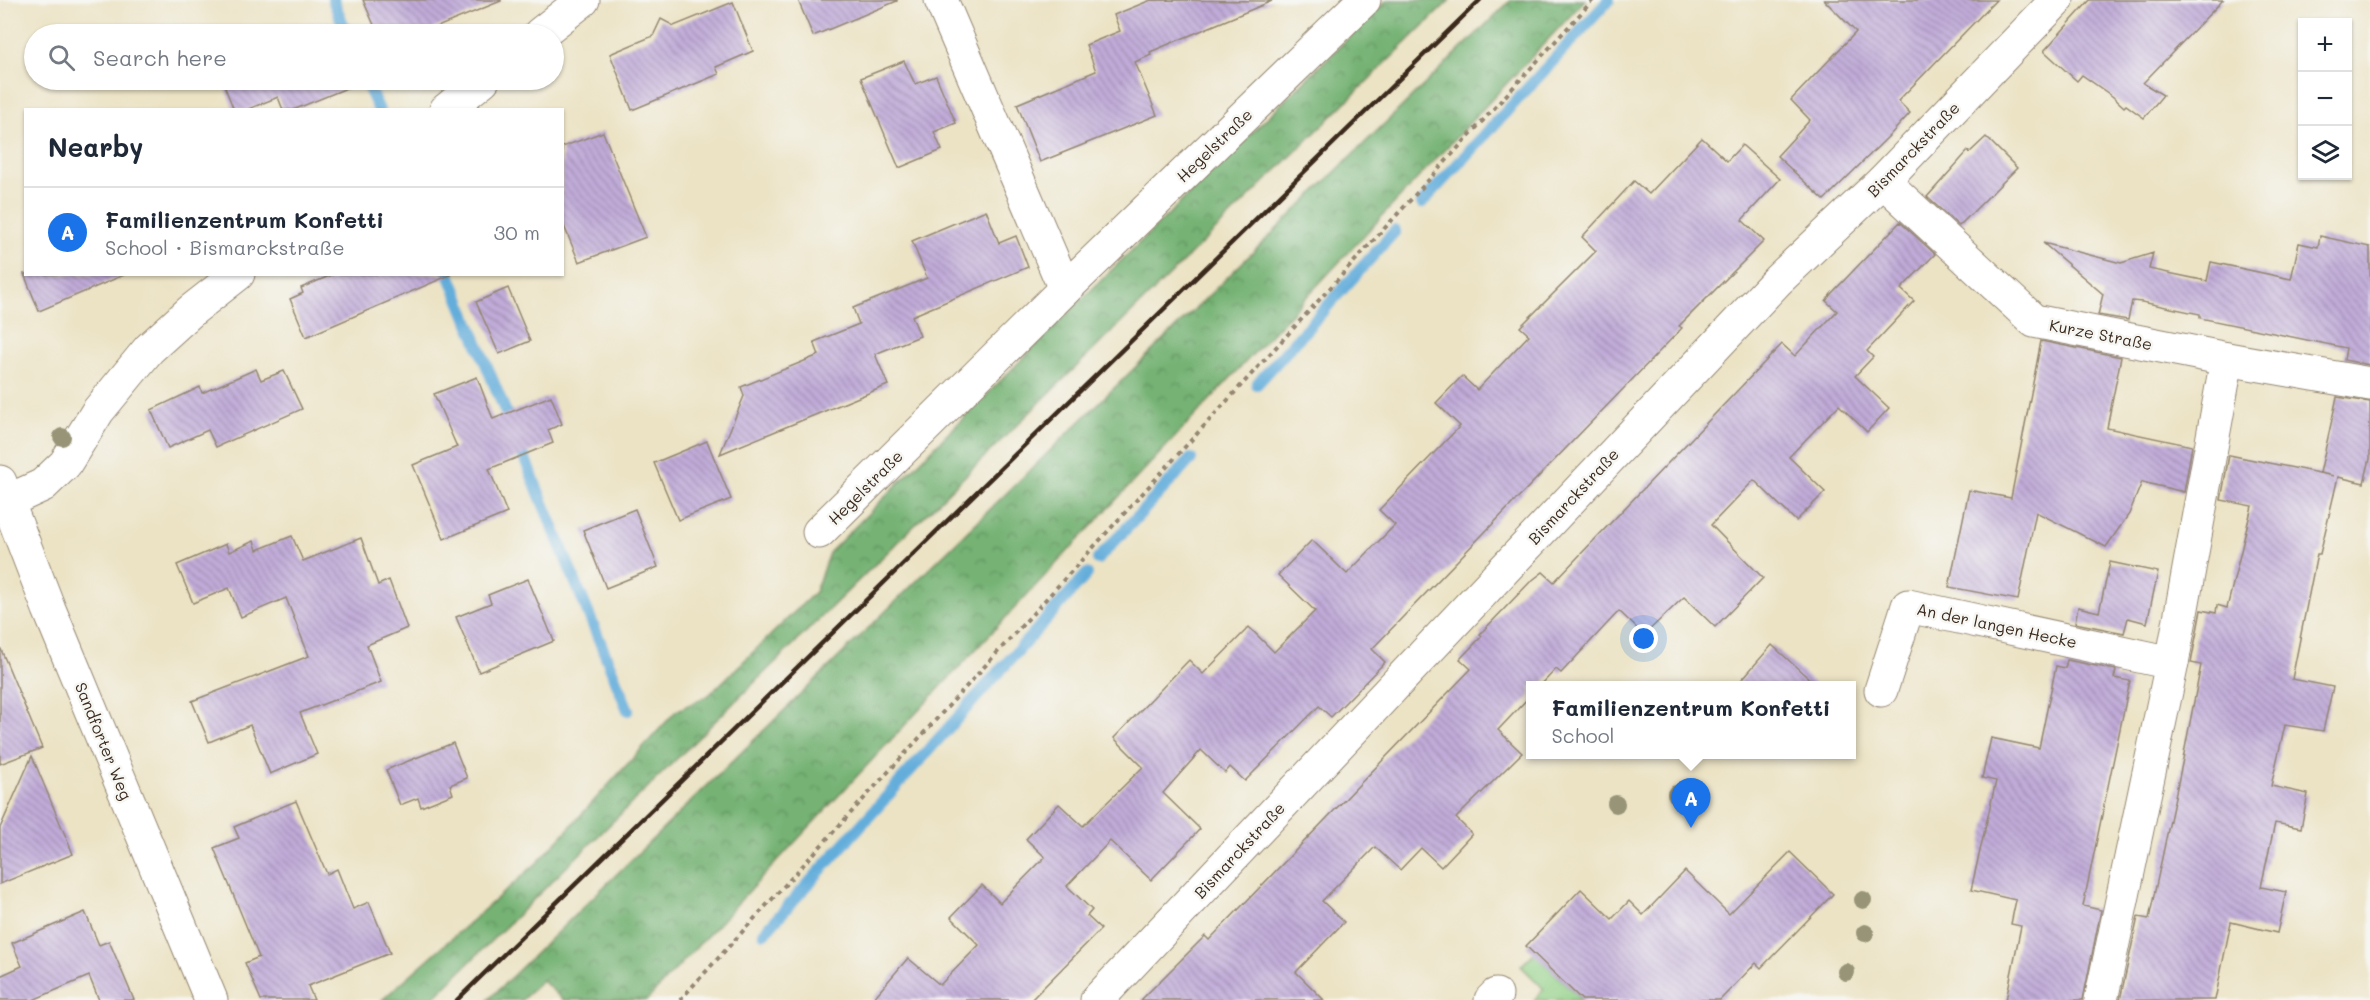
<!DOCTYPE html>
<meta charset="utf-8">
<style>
body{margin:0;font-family:Mali,sans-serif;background:#f2f2f3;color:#1f2937}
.controls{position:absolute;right:18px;top:18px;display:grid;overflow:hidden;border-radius:0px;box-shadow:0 2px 4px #0004}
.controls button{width:54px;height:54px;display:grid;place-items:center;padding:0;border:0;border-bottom:2px solid #e0e1e3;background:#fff;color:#1f2937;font:30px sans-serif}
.you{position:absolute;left:1644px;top:639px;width:21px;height:21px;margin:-15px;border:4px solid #fff;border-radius:50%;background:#1a73e8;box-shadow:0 0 0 9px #1a73e833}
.badge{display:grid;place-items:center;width:39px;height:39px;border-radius:50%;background:#1a73e8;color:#fff;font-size:20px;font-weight:700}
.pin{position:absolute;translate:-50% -50px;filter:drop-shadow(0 2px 3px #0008)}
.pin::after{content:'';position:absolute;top:32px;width:21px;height:18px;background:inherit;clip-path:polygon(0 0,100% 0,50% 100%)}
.popup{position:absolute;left:1526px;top:681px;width:330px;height:78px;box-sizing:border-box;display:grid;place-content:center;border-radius:0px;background:#fff;filter:drop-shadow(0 2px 4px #0005);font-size:20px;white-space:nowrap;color:#747a83}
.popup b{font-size:22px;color:#1f2937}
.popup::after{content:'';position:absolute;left:50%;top:100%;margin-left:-12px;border:12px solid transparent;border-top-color:#fff}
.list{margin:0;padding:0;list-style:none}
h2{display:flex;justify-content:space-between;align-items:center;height:78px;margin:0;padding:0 24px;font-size:26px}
h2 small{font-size:20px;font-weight:400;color:#747a83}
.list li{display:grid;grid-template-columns:39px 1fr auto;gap:18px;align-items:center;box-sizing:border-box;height:90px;padding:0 24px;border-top:2px solid #e0e1e3}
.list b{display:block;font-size:22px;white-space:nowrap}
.list p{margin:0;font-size:20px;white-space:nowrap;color:#747a83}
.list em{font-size:20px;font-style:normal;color:#747a83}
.icon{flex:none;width:33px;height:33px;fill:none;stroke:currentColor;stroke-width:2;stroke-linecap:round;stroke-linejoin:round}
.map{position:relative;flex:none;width:2370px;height:1000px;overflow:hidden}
.search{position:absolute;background:#fff;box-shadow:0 2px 4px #0004;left:24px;top:24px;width:540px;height:66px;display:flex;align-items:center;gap:15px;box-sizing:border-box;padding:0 21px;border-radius:33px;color:#747a83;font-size:22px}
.panel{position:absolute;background:#fff;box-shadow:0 2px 4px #0004;left:24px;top:108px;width:540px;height:168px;border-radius:0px}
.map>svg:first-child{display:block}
</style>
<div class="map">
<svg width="2370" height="1000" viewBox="0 0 2370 1000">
<defs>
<pattern id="forest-crowns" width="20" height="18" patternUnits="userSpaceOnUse" patternTransform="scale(1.5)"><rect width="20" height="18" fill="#75b273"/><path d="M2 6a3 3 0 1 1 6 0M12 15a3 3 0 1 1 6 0" fill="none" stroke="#61915e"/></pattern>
<pattern id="building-back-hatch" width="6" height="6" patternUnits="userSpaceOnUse" patternTransform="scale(1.5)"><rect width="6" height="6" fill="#c1acd9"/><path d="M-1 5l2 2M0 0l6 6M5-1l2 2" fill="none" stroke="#9e8caf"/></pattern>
</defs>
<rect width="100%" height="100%" fill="#f6f6f2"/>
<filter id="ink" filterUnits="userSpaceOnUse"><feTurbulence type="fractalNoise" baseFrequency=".0167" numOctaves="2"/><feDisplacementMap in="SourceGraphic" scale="12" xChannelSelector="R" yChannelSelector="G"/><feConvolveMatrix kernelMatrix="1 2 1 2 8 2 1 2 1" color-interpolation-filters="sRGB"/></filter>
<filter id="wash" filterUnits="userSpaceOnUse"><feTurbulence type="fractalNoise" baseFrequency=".008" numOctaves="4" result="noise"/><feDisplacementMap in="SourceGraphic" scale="24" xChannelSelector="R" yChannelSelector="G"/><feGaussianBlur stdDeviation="1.35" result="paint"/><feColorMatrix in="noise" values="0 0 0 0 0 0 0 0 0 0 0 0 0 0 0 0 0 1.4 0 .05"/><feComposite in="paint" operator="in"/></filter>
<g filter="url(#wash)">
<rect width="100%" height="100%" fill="#ece3c5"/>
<polygon fill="#92d086" stroke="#667d52" stroke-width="1.5" points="1534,953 1582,1000 1534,1000 1544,989 1521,966"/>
<g fill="url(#forest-crowns)" stroke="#586e48" stroke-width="1.5">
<polygon points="1387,0 1450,0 431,1000 382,1000 538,862 676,711 709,695 815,592 829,553 1078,303"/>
<polygon points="1511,0 1585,0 647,1000 563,1000 542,980 522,1000 488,1000"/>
</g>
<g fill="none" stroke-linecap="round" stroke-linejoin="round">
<g stroke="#63addb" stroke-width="12">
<polyline points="333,0 347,34"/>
<polyline points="365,80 379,110"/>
<polyline points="1422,203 1609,0"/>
<polyline points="449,274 628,710"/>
<polyline points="1257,384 1395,231"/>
<polyline points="1098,559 1191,459"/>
<polyline points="764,933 1087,574"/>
</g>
</g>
<g id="blocks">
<g fill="url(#building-back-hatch)">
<polygon points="363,0 501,0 501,1 420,34 378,34"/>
<polygon points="798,0 897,0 897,1 813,36"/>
<polygon points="1151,0 1272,1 1150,52 1151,55 1135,62 1157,115 1040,162 1017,104 1096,71 1086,45 1120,31 1114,15"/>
<polygon points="1824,0 1996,0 1898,101 1910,113 1890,135 1824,200 1777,156 1810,120 1791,100 1856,32"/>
<polygon points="2090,0 2223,0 2143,83 2163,95 2144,118 2126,105 2124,107 2112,96 2082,75 2077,81 2044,51"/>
<polygon points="733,2 753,51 716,67 719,74 632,110 610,54 653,36 661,19 674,26"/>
<polygon points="904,61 915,84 936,76 956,123 934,132 942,150 899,168 861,78"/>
<polygon points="222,80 364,80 364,81 293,110 283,110 278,97 246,110 234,110"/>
<polygon points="603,132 646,237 579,262 562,221 562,147"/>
<polygon points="1986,137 2017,168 1959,226 1927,197 1968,151 1969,153"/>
<polygon points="1702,138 1727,161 1742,145 1780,179 1742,220 1764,241 1679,326 1682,328 1372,649 1385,662 1331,717 1319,706 1245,781 1230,767 1225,773 1201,750 1163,793 1200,829 1151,880 1110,841 1067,886 1092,910 1087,916 1101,929 1031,1000 872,1000 908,958 940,985 979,945 951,917 982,885 1000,903 1045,857 1026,839 1059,804 1083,826 1143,767 1114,738 1189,660 1203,674 1249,627 1274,652 1315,611 1278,575 1312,540 1347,574 1373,547 1395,525 1379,510 1460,426 1436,403 1462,376 1477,390 1529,335 1520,327 1596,251 1582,237 1634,181 1649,194"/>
<polygon points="986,210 999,243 1016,236 1028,267 912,316 920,336 875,354 888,385 720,454 744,396 741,387 819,355 814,342 859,324 853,308 927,278 912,241"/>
<polygon points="1900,222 1935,254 1901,289 1914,301 1867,351 1873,357 1855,376 1889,408 1867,432 1839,405 1789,457 1825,492 1796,521 1754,480 1711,525 1763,578 1715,627 1684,597 1644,635 1619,611 1561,673 1556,669 1540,686 1530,686 1530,696 1498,730 1522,753 1456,818 1472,834 1458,849 1441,867 1421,848 1400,870 1375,847 1322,901 1344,922 1296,972 1324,1000 1141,1000 1205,936 1209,940 1471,669 1460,659 1482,636 1480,634 1530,582 1543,572 1554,582 1782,344 1795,356 1837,311 1826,301 1831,294"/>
<polygon points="2320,236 2370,247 2370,365 2344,360 2346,348 2200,318 2200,314 2142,302 2132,301 2128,320 2098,315 2103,294 2043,243 2121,263 2153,253 2149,269 2207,281 2211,262 2291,279 2299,243 2318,247"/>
<polygon points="24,274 124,274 124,275 39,311"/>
<polygon points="334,274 449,274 450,275 306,337 290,299 303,293 301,288"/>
<polygon points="508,288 530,341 499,354 476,302"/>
<polygon points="2041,341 2121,357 2107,428 2192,446 2184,492 2142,482 2129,514 2106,547 2036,512 2018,600 1949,587 1969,490 2011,498"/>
<polygon points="256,369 261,380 284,371 302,409 216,447 208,430 168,448 151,410 200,387 202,393"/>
<polygon points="477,377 493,419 551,396 562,424 548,430 553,443 489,469 507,513 444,539 413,465 457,447 434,394"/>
<polygon points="2337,397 2370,402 2370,459 2364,483 2338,477 2320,554 2317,554 2292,679 2333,687 2323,731 2285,725 2271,786 2308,794 2301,828 2275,823 2261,887 2286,892 2277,933 2231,922 2215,1000 2120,1000 2138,917 2149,919 2183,759 2201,665 2191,663 2201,610 2216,613 2217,605 2227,608 2252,506 2221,500 2229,455 2334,476 2320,473"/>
<polygon points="707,441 731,499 678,520 654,463"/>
<polygon points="635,509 658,567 606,588 583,530"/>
<polygon points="292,536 303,561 361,538 378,585 389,580 407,628 367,645 381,682 300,713 317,754 270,774 250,725 209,742 192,701 309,656 286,598 241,617 229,588 193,603 177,565 226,544 229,552 254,541 257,550"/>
<polygon points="2110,562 2158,572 2147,623 2128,618 2124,633 2075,623 2078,607 2099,612"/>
<polygon points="528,579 554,641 479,672 456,617 491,603 488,595"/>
<polygon points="1772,645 1817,686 1736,686"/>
<polygon points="0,647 42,748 0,764"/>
<polygon points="2067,660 2116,670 2114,678 2130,681 2083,906 2101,910 2083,1000 2006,1000 2021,926 2011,924 2016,900 1971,890 1996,781 1982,778 1991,738 2039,748 2056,666 2065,668"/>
<polygon points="453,743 467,778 450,785 453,794 421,807 418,798 400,805 386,770"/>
<polygon points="32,756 73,854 0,884 0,828"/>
<polygon points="296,801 327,874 337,869 353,909 369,902 390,953 308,986 314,1000 261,1000 245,963 259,957 214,848 239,838 234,827"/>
<polygon points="1790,852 1833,894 1761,968 1756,963 1720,1000 1582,1000 1526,946 1581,889 1612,919 1629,901 1643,915 1685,871 1729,914"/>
<polygon points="85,912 99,945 109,941 134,1000 99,1000 89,976 33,1000 0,1000 0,976 22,966 12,943"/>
</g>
</g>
</g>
<g filter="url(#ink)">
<use href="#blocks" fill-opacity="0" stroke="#948672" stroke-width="1.5"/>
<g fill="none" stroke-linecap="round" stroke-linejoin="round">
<g stroke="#948672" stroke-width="35">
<g id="minor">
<polyline points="941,0 1065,289"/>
<polyline points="540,34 583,0"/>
<polyline points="446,110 483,80"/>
<polyline points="1883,181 2034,321 2227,359 2370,384"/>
<polyline points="0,482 49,609 211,1000"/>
<polyline points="8,501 43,485 65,464 98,411 149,349 192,310 238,274"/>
<polyline points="819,532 1065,289 1364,0"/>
<polyline points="1881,690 1908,606 2172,663"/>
<polyline points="1097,1000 1778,280 1883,181 2057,0"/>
<polyline points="1491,1000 1496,995"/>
<polyline points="2101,1000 2172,663 2227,359"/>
</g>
</g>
<polyline stroke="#948672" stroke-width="4" stroke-dasharray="4.5 4.5" stroke-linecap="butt" points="680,1000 1593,0"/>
<use href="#minor" stroke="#fff" stroke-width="33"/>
<polyline stroke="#3b2a1e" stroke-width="4.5" points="457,1000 1480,0"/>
</g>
<g fill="#979477">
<circle cx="62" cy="437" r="9"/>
<circle cx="1676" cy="794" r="9"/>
<circle cx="1616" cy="804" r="9"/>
<circle cx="1863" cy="900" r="9"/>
<circle cx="1865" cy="933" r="9"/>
<circle cx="1846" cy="972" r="9"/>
</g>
</g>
<g text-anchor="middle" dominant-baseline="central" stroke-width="5" stroke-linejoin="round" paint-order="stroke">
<g font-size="16" fill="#3b2a1e" stroke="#f6f6f2">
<text transform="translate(1214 145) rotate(-44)">Hegelstraße</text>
<text transform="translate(1913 149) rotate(-46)">Bismarckstraße</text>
<text transform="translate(2101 334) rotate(11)">Kurze Straße</text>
<text transform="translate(865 487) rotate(-45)">Hegelstraße</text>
<text transform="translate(1573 496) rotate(-47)">Bismarckstraße</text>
<text transform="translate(1997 625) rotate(12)">An der langen Hecke</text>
<text transform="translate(104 741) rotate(68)">Sandforter Weg</text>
<text transform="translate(1239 850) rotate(-47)">Bismarckstraße</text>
</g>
</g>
</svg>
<div class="controls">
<button>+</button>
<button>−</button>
<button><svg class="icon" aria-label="layers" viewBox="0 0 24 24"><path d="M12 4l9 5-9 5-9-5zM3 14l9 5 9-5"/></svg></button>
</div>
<div class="you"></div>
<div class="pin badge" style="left:1691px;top:828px">A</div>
<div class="popup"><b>Familienzentrum Konfetti</b>School</div>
<div class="search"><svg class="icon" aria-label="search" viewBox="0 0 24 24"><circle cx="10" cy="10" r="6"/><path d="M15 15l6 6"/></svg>Search here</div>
<section class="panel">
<h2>Nearby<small></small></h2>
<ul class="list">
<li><span class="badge">A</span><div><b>Familienzentrum Konfetti</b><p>School · Bismarckstraße</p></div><em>30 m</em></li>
</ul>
</section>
</div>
